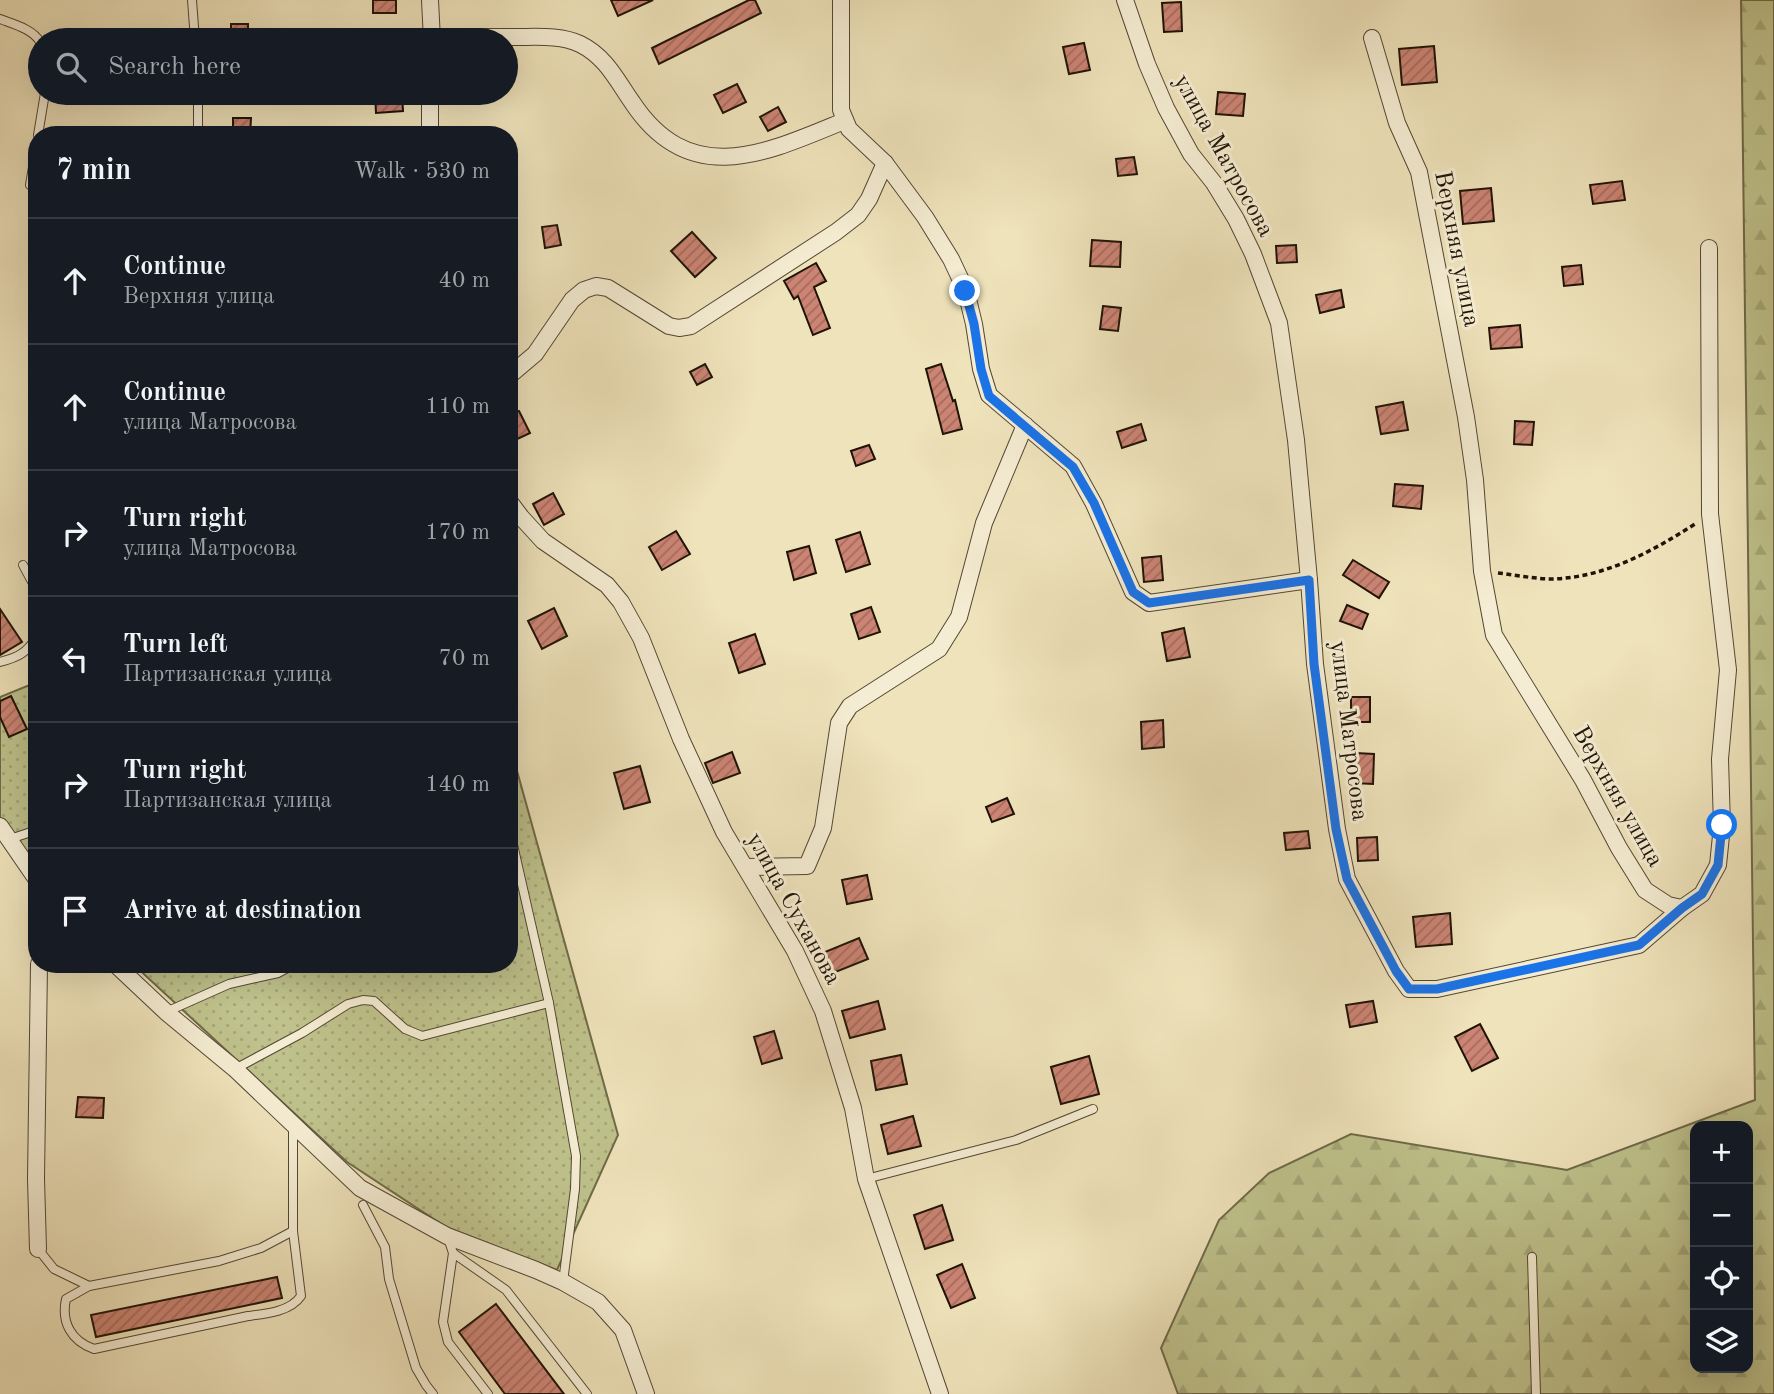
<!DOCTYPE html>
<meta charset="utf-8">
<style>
body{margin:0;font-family:"Old Standard TT",serif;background:#20242c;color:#f1f3f6}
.controls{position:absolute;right:21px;bottom:21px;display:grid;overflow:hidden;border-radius:14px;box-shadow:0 7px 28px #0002}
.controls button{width:63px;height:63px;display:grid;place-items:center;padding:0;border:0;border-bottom:2px solid #363941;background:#171b24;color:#f1f3f6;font:35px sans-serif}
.stop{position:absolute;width:21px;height:21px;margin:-16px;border:5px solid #1a73e8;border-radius:50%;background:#fff}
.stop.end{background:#1a73e8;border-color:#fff;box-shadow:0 2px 7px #0008}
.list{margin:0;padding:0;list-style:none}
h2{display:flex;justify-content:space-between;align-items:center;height:91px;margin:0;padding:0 28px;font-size:30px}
h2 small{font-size:23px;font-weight:400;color:#9ea1a6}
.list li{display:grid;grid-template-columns:46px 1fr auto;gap:21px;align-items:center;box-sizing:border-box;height:126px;padding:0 28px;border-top:2px solid #363941}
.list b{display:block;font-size:26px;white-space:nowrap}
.list p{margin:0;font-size:23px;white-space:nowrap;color:#9ea1a6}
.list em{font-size:23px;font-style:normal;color:#9ea1a6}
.icon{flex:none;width:38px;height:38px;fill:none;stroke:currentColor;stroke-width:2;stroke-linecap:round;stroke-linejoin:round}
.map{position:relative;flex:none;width:1774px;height:1394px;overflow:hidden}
.search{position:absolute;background:#171b24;box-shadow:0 7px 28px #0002;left:28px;top:28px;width:490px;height:77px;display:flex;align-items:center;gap:18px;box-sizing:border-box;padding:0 24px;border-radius:38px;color:#9ea1a6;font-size:26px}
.panel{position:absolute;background:#171b24;box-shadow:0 7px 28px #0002;left:28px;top:126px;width:490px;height:847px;border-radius:28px}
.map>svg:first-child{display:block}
</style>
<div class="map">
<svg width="1774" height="1394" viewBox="0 0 1774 1394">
<defs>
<pattern id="forest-firs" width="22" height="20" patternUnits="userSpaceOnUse" patternTransform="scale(1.75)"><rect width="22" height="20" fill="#bfc28c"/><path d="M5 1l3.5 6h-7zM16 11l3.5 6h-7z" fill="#a4a677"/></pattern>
<pattern id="garden-dots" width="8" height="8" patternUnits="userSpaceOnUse" patternTransform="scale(1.75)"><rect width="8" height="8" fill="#bfc28c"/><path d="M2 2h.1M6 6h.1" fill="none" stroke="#a4a677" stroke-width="1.8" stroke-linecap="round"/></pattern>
<pattern id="building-hatch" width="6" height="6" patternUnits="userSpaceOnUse" patternTransform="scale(1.75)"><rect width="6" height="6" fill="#cc8474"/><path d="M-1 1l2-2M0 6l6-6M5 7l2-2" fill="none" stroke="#a56b5d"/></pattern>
</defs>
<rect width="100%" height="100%" fill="#efe3bb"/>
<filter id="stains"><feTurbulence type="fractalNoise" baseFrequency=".00286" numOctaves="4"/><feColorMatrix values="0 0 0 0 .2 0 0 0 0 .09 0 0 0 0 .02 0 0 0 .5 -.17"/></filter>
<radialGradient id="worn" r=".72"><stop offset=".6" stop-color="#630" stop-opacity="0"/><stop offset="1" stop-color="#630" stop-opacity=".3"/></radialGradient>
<path fill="url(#forest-firs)" stroke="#6f6a49" stroke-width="2" fill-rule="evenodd" d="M1741,0H1774V1394H1178L1161,1348L1219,1220L1269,1173L1351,1134L1567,1170L1755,1100ZM1695,1126H1748V1368H1695Z"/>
<g fill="url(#garden-dots)" stroke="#6f6a49" stroke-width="2">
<polygon points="37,682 37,870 0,820 0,697"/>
<polygon points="509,742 618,1135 557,1270 446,1227 347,1162 133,964 509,964"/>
</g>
<g fill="url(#building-hatch)" stroke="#1f1306" stroke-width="2">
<rect x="373" y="0" width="23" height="13"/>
<polygon points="611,0 653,0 618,16"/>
<polygon points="749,0 755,0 761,13 659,64 652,48"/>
<polygon points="1181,2 1182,31 1164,32 1162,3"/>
<rect x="231" y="24" width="17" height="16"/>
<polygon points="1084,43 1090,70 1069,74 1063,47"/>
<polygon points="1434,46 1437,82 1402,85 1399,49"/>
<polygon points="737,84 746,102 723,113 714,95"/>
<polygon points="1218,92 1245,94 1243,116 1216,114"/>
<polygon points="375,93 402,93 403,111 376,113"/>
<polygon points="778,107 786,122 768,131 760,117"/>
<polygon points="233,118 251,118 250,135 233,135"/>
<polygon points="1134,157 1137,174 1118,176 1116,159"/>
<polygon points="1622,181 1625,200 1593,204 1590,185"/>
<polygon points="1491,188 1494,221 1463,224 1460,191"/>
<polygon points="557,225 561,245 545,248 542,227"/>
<polygon points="692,232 716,258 695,277 671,251"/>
<polygon points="1092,240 1121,242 1120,267 1090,266"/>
<polygon points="1296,245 1297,262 1277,263 1276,246"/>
<polygon points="816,263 826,281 814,287 830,328 813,335 798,296 794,299 784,281"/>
<polygon points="1581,265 1583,284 1564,286 1562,267"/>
<polygon points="1341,290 1344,307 1320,313 1316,295"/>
<polygon points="1103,306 1121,308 1118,331 1100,329"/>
<polygon points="1520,325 1522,347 1491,349 1489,328"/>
<polygon points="705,364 712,377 697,385 690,372"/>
<polygon points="941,364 953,401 955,400 962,429 943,434 926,369"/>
<polygon points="1403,402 1408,430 1381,434 1376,407"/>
<polygon points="519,411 530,433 509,443 509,416"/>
<polygon points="1515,421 1534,422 1532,445 1514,444"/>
<polygon points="1141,424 1146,440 1122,448 1117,432"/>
<polygon points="869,445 875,459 856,466 851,451"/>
<polygon points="1395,484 1423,486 1421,509 1393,506"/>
<polygon points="553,493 564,514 544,525 533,504"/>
<polygon points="676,531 690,554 662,570 649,547"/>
<polygon points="860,532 870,564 846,572 836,540"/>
<polygon points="809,546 816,573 794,580 787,552"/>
<polygon points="1161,556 1163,580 1144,582 1142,558"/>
<polygon points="1353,560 1389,582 1379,598 1343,575"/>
<polygon points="1347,605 1368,614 1362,629 1340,621"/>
<polygon points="871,607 880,632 859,639 851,614"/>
<polygon points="554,608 567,636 542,649 528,621"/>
<polygon points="0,609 22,642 0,655"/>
<polygon points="1184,628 1190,657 1167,661 1162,633"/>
<polygon points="755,634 765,664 739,673 729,643"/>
<polygon points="11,696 27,729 9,737 0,717 0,701"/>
<rect x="1351" y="697" width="19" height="25"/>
<polygon points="1163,720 1164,747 1142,749 1141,722"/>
<polygon points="732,752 740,773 713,783 705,763"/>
<polygon points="1355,753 1374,754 1373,784 1354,783"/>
<polygon points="640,766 650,802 624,809 614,773"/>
<polygon points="1007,798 1014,814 992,822 986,807"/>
<polygon points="1308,831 1310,848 1286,850 1284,833"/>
<polygon points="1377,837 1378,860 1358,861 1357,838"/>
<polygon points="867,875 872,899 847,904 842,880"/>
<polygon points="1450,913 1452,944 1416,947 1413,917"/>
<polygon points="859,938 868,959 833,973 825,952"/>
<polygon points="878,1001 885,1029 850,1038 842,1011"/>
<polygon points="1373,1001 1377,1022 1350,1027 1346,1005"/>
<polygon points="1480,1024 1498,1058 1472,1071 1455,1037"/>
<polygon points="774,1031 782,1058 762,1064 754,1037"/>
<polygon points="901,1055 907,1084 876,1090 871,1061"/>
<polygon points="1089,1056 1099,1094 1061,1104 1051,1067"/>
<polygon points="78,1097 104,1098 103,1118 76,1117"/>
<polygon points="913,1116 921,1146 888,1154 881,1125"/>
<polygon points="942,1205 953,1240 925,1249 914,1215"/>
<polygon points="962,1264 975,1298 951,1308 937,1275"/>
<polygon points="277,1277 282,1298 96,1337 91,1315"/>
<polygon points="496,1304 564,1394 505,1394 459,1332"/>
</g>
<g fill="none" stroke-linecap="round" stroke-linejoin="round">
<g stroke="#534733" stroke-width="10">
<g id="service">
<polyline points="192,0 195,40"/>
<path d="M0,19C13,24 33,29 40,42"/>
<polyline points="198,93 198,135"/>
<polyline points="38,135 45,93"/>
<polyline points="30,185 37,143"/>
<polyline points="23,565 37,591"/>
<path d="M0,662C19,657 26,653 37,637"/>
<polyline points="509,827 549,1003 576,1156 575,1189 563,1282"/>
<polyline points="10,839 37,830"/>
<polyline points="122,972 139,964"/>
<polyline points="166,1012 229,984 278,973 295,964"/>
<polyline points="235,1069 302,1033 348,1004 363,1000 374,1001 405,1029 422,1036 549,1003"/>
<polyline points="866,1179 1016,1140 1093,1109"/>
<polyline points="363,1205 385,1247 389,1279 416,1368 426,1385 433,1394"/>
<path d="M293,1231L261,1248L219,1261L89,1286L66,1299C61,1322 71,1341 94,1349L248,1316C265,1314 290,1312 301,1296L293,1231V1126"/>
<polyline points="448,1238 453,1253 506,1290 587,1394"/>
<polyline points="38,1249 54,1269 89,1286"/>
<polyline points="453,1253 443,1322 448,1342 488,1394"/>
<polyline points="1532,1257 1536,1394"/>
</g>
</g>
<g stroke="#534733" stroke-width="18">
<g id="minor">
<polyline points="430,0 432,40"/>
<polyline points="841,0 841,110 849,129 885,163 925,217 951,259 966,291 974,324 981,369 989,395 1073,466 1094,504 1133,592 1149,603 1309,580"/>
<polyline points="1125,0 1147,64 1166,108 1191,154 1214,183 1236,219 1253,254 1279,323 1296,440 1309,580 1315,664 1337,829 1347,879 1396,971 1409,989 1437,989 1639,945 1682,908"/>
<path d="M432,37C460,37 488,37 517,37C537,37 561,35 580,44C606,57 616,79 632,102C690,190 766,153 844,121"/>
<polyline points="1372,38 1397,123 1419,172 1466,417 1475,480 1482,571 1494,635 1583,780 1619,848 1645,890 1668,905 1682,908 1702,894 1718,865 1722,826 1720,759 1728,670 1710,514 1709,248"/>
<polyline points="430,135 430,93"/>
<polyline points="509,376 535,354 572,300 584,290 596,286 608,288 669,326 679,328 691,326 836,232 858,215 869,199 885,163"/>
<polyline points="509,501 521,517 543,541 607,585 621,602 641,638 681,739 724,832 795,951 823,1011 853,1108 866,1179 940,1394"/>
<polyline points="0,826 37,880"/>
<polyline points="746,867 807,866 823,828 839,723 850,706 939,649 959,617 984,523 1025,425"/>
<polyline points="115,964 166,1012 235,1069 360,1188 447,1236 536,1270 563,1282 598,1302 623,1330 646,1394"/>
<polyline points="38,1249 36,1179 39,964"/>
</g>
</g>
<path stroke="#1f1306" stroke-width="3.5" stroke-dasharray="5 3.5" stroke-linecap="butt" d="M1498,573C1516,575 1535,579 1553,579C1606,577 1651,552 1695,524"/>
<use href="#service" stroke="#f5edd3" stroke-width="8"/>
<use href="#minor" stroke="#f5edd3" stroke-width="16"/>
</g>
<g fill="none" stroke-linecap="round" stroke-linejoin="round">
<polyline stroke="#1a73e8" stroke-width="9" points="965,291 974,324 981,369 989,396 1073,467 1094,503 1133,592 1149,603 1309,580 1314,664 1336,829 1347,879 1396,971 1409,989 1437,989 1639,945 1682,908 1702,894 1718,865 1722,825"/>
</g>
<g text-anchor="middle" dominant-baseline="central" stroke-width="6" stroke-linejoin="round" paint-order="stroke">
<g font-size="24" fill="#1f1306" stroke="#f5edd3">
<text transform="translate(1223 156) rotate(61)">улица Матросова</text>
<text transform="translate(1456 249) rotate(79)">Верхняя улица</text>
<text transform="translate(1348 731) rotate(83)">улица Матросова</text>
<text transform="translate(1617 797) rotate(60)">Верхняя улица</text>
<text transform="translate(793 909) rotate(61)">улица Суханова</text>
</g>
</g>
<rect width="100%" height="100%" filter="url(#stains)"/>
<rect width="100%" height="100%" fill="url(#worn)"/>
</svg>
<div class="controls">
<button>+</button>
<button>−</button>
<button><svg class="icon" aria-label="locate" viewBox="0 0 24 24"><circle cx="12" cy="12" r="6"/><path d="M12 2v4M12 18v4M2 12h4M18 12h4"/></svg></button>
<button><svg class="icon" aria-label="layers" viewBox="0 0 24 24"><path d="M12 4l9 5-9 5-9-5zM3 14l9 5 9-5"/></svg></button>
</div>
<div class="stop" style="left:1722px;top:825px"></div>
<div class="stop end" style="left:965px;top:291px"></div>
<div class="search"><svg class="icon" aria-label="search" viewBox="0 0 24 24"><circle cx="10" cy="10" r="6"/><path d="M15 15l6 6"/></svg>Search here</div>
<section class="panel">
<h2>7 min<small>Walk · 530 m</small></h2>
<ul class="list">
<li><svg class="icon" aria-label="ahead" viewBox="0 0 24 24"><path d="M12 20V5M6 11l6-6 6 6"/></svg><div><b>Continue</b><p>Верхняя улица</p></div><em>40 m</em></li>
<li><svg class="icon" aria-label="ahead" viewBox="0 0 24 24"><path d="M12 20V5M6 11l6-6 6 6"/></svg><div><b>Continue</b><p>улица Матросова</p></div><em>110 m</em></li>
<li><svg class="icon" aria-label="right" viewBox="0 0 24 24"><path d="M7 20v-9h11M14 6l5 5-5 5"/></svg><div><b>Turn right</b><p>улица Матросова</p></div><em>170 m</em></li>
<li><svg class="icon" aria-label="left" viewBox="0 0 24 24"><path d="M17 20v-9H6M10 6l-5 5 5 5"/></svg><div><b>Turn left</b><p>Партизанская улица</p></div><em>70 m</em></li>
<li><svg class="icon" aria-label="right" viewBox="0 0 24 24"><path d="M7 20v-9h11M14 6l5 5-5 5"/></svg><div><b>Turn right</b><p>Партизанская улица</p></div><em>140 m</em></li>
<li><svg class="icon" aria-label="arrive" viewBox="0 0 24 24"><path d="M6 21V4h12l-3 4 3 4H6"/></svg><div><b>Arrive at destination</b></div></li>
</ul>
</section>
</div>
